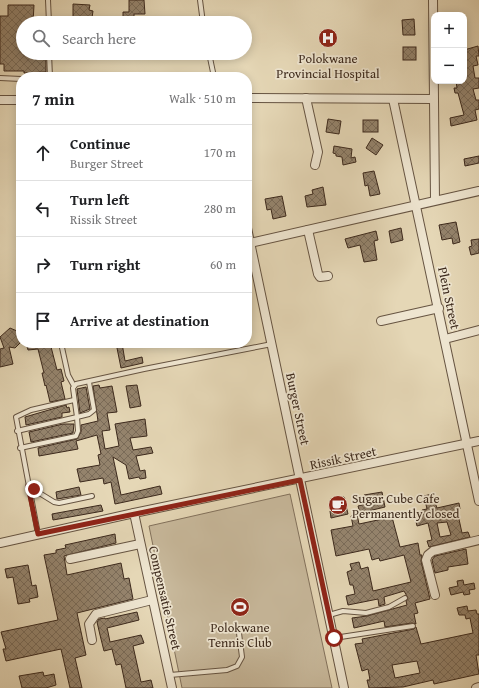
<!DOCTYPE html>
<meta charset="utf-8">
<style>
body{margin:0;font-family:"Gentium Book Plus",serif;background:#f6f6f6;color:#202124}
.controls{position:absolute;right:12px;top:12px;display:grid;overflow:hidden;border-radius:8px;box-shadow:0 2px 10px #0003}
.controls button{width:36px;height:36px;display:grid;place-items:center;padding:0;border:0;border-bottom:1px solid #e0e0e0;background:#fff;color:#202124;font:20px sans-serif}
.stop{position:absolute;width:12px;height:12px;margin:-9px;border:3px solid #8f2418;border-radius:50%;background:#fff}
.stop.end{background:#8f2418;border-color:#fff;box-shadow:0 1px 4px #0008}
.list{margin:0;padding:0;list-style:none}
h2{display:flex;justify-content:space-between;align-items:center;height:52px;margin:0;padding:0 16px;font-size:17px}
h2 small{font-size:13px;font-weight:400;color:#757577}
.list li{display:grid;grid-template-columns:26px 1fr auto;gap:12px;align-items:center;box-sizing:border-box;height:56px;padding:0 16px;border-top:1px solid #e0e0e0}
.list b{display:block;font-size:15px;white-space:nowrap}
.list p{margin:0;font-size:13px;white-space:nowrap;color:#757577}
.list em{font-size:13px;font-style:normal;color:#757577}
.icon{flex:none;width:22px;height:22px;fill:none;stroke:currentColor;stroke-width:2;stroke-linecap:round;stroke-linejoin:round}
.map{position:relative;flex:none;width:479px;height:688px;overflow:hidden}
.search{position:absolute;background:#fff;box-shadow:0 2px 10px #0003;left:16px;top:16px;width:236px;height:44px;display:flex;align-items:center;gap:10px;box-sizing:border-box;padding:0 14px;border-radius:22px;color:#757577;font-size:15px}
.panel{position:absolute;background:#fff;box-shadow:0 2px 10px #0003;left:16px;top:72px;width:236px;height:276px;border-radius:16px}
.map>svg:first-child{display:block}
</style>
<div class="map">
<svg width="479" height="688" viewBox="0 0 479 688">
<defs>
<pattern id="building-cross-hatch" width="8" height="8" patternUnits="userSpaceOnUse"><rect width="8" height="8" fill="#94836c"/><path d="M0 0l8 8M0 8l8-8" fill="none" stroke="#7a6b58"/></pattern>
</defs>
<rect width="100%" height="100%" fill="#e5d7b6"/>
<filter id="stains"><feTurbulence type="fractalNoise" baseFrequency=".005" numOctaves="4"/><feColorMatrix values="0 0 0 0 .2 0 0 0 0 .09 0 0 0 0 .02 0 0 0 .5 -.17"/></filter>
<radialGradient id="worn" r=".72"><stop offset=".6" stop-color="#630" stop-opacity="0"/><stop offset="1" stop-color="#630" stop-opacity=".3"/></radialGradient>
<polygon fill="#c8b99c" stroke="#82715c" points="290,494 332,688 182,688 149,526"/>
<g fill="url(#building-cross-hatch)" stroke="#3c291c" fill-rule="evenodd">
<polygon points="129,0 144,0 145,14 134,14 134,23 123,23 123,12 129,12"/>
<polygon points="73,4 90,5 89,10 93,11 92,18 80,18 80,23 73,23"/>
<polygon points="8,5 34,5 33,23 23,23 23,53 35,53 35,59 46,59 46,72 24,73 24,71 4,71 4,64 0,64 0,16 8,16"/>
<polygon points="414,19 415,35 403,35 402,20"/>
<polygon points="478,46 479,56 476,56 478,65 473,66 475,78 479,78 479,88 473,89 476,100 479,100 479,109 475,110 477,120 451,126 450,118 464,115 458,93 455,93 454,88 457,88 456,81 464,81 464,50"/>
<rect x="403" y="47" width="13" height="13"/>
<polygon points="328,119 341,121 339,134 326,132"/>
<rect x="363" y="120" width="15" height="12"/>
<polygon points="372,138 383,145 376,155 366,148"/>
<polygon points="334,146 352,149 351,158 355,157 356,162 343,165 342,157 336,156 336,154 333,153"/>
<polygon points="479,156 479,163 465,166 464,159"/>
<polygon points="374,171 380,194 370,196 368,185 365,186 363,173"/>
<polygon points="323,187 326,205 307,207 305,196 313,194 312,190"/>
<polygon points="282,196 286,216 273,219 271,209 267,210 265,199"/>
<polygon points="456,222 460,242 453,244 452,238 442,240 439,225"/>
<polygon points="401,228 403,240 391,243 389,231"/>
<polygon points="376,231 378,240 374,241 377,260 364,262 360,245 348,248 345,239"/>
<polygon points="479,239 479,253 471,255 469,247 472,246 471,240"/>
<polygon points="10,328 17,331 21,330 21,342 15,348 9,347 13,364 0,367 0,349 4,348 0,337"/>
<polygon points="26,343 50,343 57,370 61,369 64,381 61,382 65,399 50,402 46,385 45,386 42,373 44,373 38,349 28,350"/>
<polygon points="116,343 122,343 125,361 142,357 143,363 121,368"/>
<polygon points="99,385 100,388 112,386 117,412 107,413 110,430 102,431 105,449 119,446 115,424 145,419 147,436 130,438 133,450 151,447 153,453 136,456 140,471 145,470 146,478 140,479 139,477 129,479 126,465 113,457 121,495 160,486 162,494 115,504 111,482 104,484 103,478 80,482 77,469 100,465 98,455 101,454 97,435 76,441 78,449 39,456 38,448 77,439 81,432 81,425 98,421 93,386"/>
<polygon points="137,385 141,406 130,408 126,386"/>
<polygon points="86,387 90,409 80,413 77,389"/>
<polygon points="66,405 67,408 69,407 70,412 62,413 62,417 26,425 25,417"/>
<polygon points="63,424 74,424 73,433 31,442 29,432"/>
<polygon points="79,487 81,495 57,499 56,492"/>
<polygon points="382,492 385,507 360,513 358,506 366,504 364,495"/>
<path d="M432,494L437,508L459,503L460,509L457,510L462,533L468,532L470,537L429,547L427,541L432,540L428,523L417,526L415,517L423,515L422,510L427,509L424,496ZM447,522L451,535L440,537L437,523Z"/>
<polygon points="344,497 348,514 331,518 330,511 332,511 330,500"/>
<polygon points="101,505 103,511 53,520 52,514"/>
<polygon points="357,514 359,524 392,517 400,547 418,543 420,555 422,555 421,561 430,599 415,603 418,613 414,614 416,624 412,623 385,627 384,621 354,628 352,618 367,616 407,605 406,601 408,598 404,591 384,597 385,604 379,606 378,599 348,605 346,596 355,594 353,585 350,585 347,572 352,570 350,564 359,562 361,569 368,567 373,591 411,582 404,555 380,561 379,558 372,560 369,549 336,556 331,530 353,526 351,516"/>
<polygon points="115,534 116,543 64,556 67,575 121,563 124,579 129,578 133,599 77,613 86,655 75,658 82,688 70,688 61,649 6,661 3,649 6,649 1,632 58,620 44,555 56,553 56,550 66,548 65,545"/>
<polygon points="466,549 468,564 448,567 448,570 435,573 432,560 435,556"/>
<polygon points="28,565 32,586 36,585 38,597 29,599 30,602 18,604 13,577 7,578 5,569"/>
<polygon points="463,580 464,585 474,583 475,589 469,590 470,594 464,595 463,592 451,595 449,588 458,586 457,581"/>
<path d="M467,606L468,611L476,610L477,614H479V655H476L479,674L434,684L433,680L403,687L369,688L367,680H370L368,669L362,671L355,644L363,643L362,639L414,629L416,627L421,644L473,633L470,618L466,619L465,615H459L457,608ZM417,661L420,673L395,678L392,665Z"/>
<polygon points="137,612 139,620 107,628 108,632 110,642 141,635 144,643 133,646 141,682 151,680 153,688 126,688 121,664 116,665 112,649 104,651 100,635 97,622 99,619 105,618 105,619"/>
<polygon points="43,672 44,676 54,674 56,685 46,688 22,688 19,676"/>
</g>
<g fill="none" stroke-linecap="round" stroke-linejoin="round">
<g stroke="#665442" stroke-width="6">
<g id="service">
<polyline points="48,0 49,23"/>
<polyline points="200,0 203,23"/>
<polyline points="49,53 50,77"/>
<polyline points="209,53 214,77"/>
<polyline points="0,78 21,79"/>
<polyline points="61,343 68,375 74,386"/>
<polyline points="17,431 77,417 73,388 76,384 144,369 272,344"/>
<polyline points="20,448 76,436 78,431 77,417 89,414 94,410 89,382"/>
<polyline points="28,486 54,502 59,503 92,496"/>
<polyline points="38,534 16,417 31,410 74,400"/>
<polyline points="329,615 343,611 366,613 389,607 405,598"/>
<polyline points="334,638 413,626"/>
<polyline points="170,675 227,670 237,666 242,657 239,633"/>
</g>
</g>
<g stroke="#665442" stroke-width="10">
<g id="minor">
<polyline points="433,0 435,200"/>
<polyline points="247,98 433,99"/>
<polyline points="306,98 318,152 315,165"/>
<polyline points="393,99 479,501"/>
<polyline points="0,100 21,100"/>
<polyline points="247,228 344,688"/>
<polyline points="308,230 318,274 320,277 328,276"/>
<polyline points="250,243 479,191"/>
<polyline points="381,321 439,308"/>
<polyline points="445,339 479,330"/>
<polyline points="134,513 172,688"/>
<polyline points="0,543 134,513 479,441"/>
<polyline points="70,559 140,544"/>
<polyline points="435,595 426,560 428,555 433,551 479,540"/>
<polyline points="92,640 89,624 96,614 152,600"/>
<polyline points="476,688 479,687"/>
</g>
</g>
<use href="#service" stroke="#eee5d0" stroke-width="4"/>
<use href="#minor" stroke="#eee5d0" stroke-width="8"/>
</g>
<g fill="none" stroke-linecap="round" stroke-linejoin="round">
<polyline stroke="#8f2418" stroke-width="5" points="34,489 28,486 38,534 300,480 334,638"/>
</g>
<defs>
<g id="hospital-disc" transform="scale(1)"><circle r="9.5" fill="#8f2418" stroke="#eee5d0"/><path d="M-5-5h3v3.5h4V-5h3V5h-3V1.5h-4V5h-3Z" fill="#fff"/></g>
<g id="cafe-disc" transform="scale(1)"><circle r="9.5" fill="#8f2418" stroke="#eee5d0"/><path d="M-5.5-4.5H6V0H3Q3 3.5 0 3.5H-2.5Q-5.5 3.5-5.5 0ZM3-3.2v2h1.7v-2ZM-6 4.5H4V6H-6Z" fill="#fff"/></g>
<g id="stadium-disc" transform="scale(1)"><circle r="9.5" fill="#8f2418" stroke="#eee5d0"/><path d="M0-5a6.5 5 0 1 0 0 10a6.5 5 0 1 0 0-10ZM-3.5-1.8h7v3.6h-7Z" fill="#fff"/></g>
</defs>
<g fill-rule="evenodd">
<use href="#hospital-disc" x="328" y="38"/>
<use href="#cafe-disc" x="338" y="505"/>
<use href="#stadium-disc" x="240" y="607"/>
</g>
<g text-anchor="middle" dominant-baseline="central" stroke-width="3.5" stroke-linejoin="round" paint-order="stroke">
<g font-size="13" fill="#3c291c" stroke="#eee5d0">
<text x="328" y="58">Polokwane<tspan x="328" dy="15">Provincial Hospital</tspan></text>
<text x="352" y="498" text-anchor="start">Sugar Cube Cafe<tspan x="352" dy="15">Permanently closed</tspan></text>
<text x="240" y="627">Polokwane<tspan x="240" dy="15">Tennis Club</tspan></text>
</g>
<g font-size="13" fill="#3c291c" stroke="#eee5d0">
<text transform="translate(449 298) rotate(78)">Plein Street</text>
<text transform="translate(298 409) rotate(78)">Burger Street</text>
<text transform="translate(343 458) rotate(-12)">Rissik Street</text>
<text transform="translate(165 598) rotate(77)">Compensatie Street</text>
</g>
</g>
<rect width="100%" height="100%" filter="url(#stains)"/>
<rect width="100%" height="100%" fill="url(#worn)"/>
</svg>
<div class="controls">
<button>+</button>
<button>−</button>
</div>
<div class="stop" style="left:334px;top:638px"></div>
<div class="stop end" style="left:34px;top:489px"></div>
<div class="search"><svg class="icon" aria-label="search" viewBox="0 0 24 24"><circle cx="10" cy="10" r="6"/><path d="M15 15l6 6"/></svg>Search here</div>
<section class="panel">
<h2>7 min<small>Walk · 510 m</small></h2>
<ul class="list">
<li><svg class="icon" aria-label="ahead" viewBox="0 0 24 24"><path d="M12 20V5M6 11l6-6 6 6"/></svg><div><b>Continue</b><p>Burger Street</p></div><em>170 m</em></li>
<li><svg class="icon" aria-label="left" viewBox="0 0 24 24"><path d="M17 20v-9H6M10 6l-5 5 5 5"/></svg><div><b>Turn left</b><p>Rissik Street</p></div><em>280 m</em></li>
<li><svg class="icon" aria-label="right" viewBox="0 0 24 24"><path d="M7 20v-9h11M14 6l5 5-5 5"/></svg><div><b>Turn right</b></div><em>60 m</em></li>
<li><svg class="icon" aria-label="arrive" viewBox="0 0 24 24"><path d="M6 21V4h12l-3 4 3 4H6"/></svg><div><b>Arrive at destination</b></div></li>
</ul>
</section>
</div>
